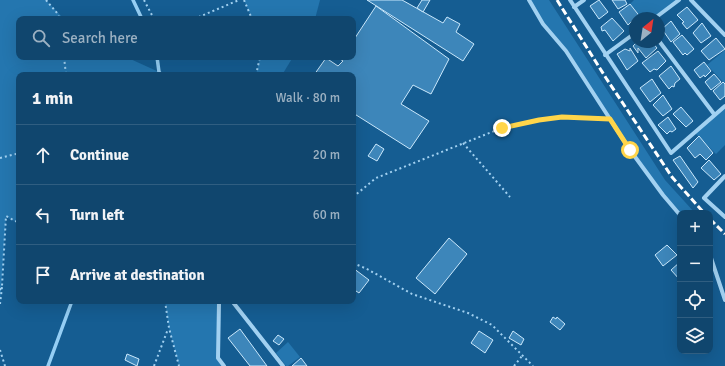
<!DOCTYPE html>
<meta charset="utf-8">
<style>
body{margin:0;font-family:Signika,sans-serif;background:#194d73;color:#f1f3f6}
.controls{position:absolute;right:12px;bottom:12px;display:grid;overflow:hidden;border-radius:8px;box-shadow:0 4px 16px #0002}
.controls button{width:36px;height:36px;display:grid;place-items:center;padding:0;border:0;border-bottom:1px solid #305e81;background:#10466e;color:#f1f3f6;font:20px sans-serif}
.compass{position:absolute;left:629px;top:12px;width:36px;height:36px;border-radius:50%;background:#10466e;box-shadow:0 4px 16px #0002;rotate:30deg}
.stop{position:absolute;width:12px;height:12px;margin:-9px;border:3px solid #ffd54a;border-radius:50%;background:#fff}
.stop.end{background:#ffd54a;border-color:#fff;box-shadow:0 1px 4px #0008}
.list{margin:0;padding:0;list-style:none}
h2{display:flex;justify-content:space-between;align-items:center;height:52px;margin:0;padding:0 16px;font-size:17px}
h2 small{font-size:13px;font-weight:400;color:#9cb1c2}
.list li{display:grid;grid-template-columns:26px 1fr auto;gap:12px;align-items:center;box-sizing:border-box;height:60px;padding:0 16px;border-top:1px solid #305e81}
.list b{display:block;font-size:15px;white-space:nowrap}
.list em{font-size:13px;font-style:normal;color:#9cb1c2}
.icon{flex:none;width:22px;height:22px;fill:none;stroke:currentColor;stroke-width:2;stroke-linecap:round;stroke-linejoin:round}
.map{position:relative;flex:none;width:725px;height:366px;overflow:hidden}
.search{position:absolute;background:#10466e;box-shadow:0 4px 16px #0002;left:16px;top:16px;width:340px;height:44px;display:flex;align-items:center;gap:10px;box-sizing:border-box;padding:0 14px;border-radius:8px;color:#9cb1c2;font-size:15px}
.panel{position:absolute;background:#10466e;box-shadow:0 4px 16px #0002;left:16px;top:72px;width:340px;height:232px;border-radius:8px}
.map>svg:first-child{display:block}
</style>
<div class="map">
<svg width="725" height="366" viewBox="0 0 725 366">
<rect width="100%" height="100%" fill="#155d92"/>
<g fill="#2476af">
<polygon points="0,0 46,0 64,19 19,19 19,57 126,57 159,72 157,75 19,75 19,223 6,217 0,304"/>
<polygon points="244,0 320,0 315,19 252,19"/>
<polygon points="529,0 549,0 665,180 695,213 680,213 680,215 630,150 566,51 543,24"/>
<polygon points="634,0 679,0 655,18 641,18 630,4"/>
<polygon points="725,50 725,84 707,65"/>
<polygon points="260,57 293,57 282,75 256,75"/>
<polygon points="725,106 725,145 716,154 694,132"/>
<polygon points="165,301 221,301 219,303 218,358 224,366 179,366 169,328"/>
<polygon points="288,342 300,357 288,366 286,366 276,353"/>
</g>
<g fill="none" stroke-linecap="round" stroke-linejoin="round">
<g stroke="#95cef4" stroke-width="3.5">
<polyline points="133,0 142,19"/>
<polyline points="157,57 159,72 157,75"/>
<polyline points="48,366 72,301"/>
</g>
</g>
<g fill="#3d86ba" stroke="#cae8fc">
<polygon points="367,0 402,0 443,23 447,17 460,24 456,32 474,44 463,61"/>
<polygon points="422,0 430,0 423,12 417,8"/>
<polygon points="599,0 608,12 599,19 590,6"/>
<polygon points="612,0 625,0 627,4 618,9"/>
<polygon points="630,4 641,18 635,18 635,25 632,21 628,25 619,12"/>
<polygon points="376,6 449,59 431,94 413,85 401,104 429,121 410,149 353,113 353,75 314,75 326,58 338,66 343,61 337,57 353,57 353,41"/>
<polygon points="687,7 698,20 687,29 682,23 684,22 677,15"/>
<polygon points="612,18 624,31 613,41 605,30 602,31 601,27"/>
<polygon points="671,21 680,34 671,42 662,29"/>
<polygon points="702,23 711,36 701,43 693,33"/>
<polygon points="682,35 694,49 687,55 685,53 683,55 673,42"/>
<polygon points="716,38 725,49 709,60 701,51"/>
<polygon points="637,42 652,42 657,48 646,58 638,48 638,53 633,46"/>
<polygon points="630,48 638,61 627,70 617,54 625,49 630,51"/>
<polygon points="658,51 666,61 657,70 654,69 650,72 642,63"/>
<polygon points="704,62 711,71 705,77 704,75 700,78 694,70"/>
<polygon points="671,66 680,79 675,83 674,87 672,86 669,89 659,76"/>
<polygon points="714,74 721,82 711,90 705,82"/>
<polygon points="652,79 661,93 650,102 640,88"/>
<polygon points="723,82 725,84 725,96 720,100 713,91"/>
<polygon points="663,95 672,109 663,116 653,105"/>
<polygon points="681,107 693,121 686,127 673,114"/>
<polygon points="668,117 676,129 672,132 670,131 667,134 658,125"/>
<polygon points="699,136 713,153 706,160 700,154 695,158 687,148"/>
<polygon points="376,144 384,149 377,161 368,156"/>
<polygon points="680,156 698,182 693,188 673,160"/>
<polygon points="709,160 721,174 714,180 701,168"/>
<polygon points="449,238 467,254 435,294 416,278"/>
<polygon points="667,245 677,255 663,266 655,255"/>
<polygon points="680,262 680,280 671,270"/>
<polygon points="353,268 369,280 359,293 353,289"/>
<polygon points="553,317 556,319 557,317 565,324 560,330 550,322"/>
<polygon points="240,329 267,366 250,366 228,338"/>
<polygon points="479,331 493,340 485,353 471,343"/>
<polygon points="513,331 524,339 521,345 509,338"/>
<polygon points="278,335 284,339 279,345 273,341"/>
<polygon points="127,354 139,359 137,366 125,360"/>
<polygon points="301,358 307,366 292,366"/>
</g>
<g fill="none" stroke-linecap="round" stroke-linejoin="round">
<g stroke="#a2d1f1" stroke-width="2" stroke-dasharray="2 3" stroke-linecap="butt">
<polyline points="46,0 57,13 60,19"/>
<polyline points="144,0 154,19"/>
<polyline points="244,0 252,19"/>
<polyline points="194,19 239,0"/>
<polyline points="64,57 66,75"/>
<polyline points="159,72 167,75"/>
<polyline points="256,75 260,57"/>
<polyline points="463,143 510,197"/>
<polyline points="0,158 16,154 19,149"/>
<polyline points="353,197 376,178 502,128 539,120 562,117 600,118"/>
<polyline points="353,263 367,269 412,294 468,313 492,325 533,366"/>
<polyline points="0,290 2,286 6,216 19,223"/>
<polyline points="165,301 169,328 179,366"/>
<polyline points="0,304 2,287"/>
<polyline points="0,350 5,366"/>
<polyline points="154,366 168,329"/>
<polyline points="514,366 522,356"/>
</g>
<g stroke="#a2d1f1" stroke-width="4">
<polyline points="529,0 543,24 566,51 630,150 663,195 680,215"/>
<polyline points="570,0 671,153 725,106"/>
<polyline points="691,0 725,35"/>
<polyline points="574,7 584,0"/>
<polyline points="655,18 679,0"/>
<polyline points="659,41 714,114"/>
<polyline points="605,55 635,33"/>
<polyline points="725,176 704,198 725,217"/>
<polyline points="710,255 725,300"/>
<polyline points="221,301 219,303 218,358 224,366"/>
<polyline points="232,301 283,366"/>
</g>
<g stroke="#fff" stroke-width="3" stroke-dasharray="7 3" stroke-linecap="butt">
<polyline points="557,0 606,78 672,177 704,213"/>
<polyline points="710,219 725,234"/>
</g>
</g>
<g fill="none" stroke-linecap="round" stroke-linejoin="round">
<polyline stroke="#ffd54a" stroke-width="5" points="502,128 539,120 562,117 610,119 630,150"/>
</g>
</svg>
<div class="controls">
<button>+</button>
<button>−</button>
<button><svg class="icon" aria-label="locate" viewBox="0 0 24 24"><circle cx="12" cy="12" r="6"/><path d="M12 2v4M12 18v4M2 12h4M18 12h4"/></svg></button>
<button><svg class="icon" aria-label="layers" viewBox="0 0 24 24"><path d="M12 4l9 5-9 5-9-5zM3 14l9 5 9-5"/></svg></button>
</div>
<svg class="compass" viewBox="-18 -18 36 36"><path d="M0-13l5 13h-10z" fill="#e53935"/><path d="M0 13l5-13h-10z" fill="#9cb1c2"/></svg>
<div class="stop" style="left:630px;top:150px"></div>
<div class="stop end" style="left:502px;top:128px"></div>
<div class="search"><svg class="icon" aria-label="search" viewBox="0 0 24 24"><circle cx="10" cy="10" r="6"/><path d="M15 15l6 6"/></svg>Search here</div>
<section class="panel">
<h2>1 min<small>Walk · 80 m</small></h2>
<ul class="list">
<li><svg class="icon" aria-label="ahead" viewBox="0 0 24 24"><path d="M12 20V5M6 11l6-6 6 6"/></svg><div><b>Continue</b></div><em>20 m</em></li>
<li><svg class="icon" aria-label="left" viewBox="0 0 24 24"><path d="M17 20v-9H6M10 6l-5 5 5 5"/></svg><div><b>Turn left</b></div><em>60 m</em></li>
<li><svg class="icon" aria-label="arrive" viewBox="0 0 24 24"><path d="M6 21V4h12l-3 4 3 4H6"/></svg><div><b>Arrive at destination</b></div></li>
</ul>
</section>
</div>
